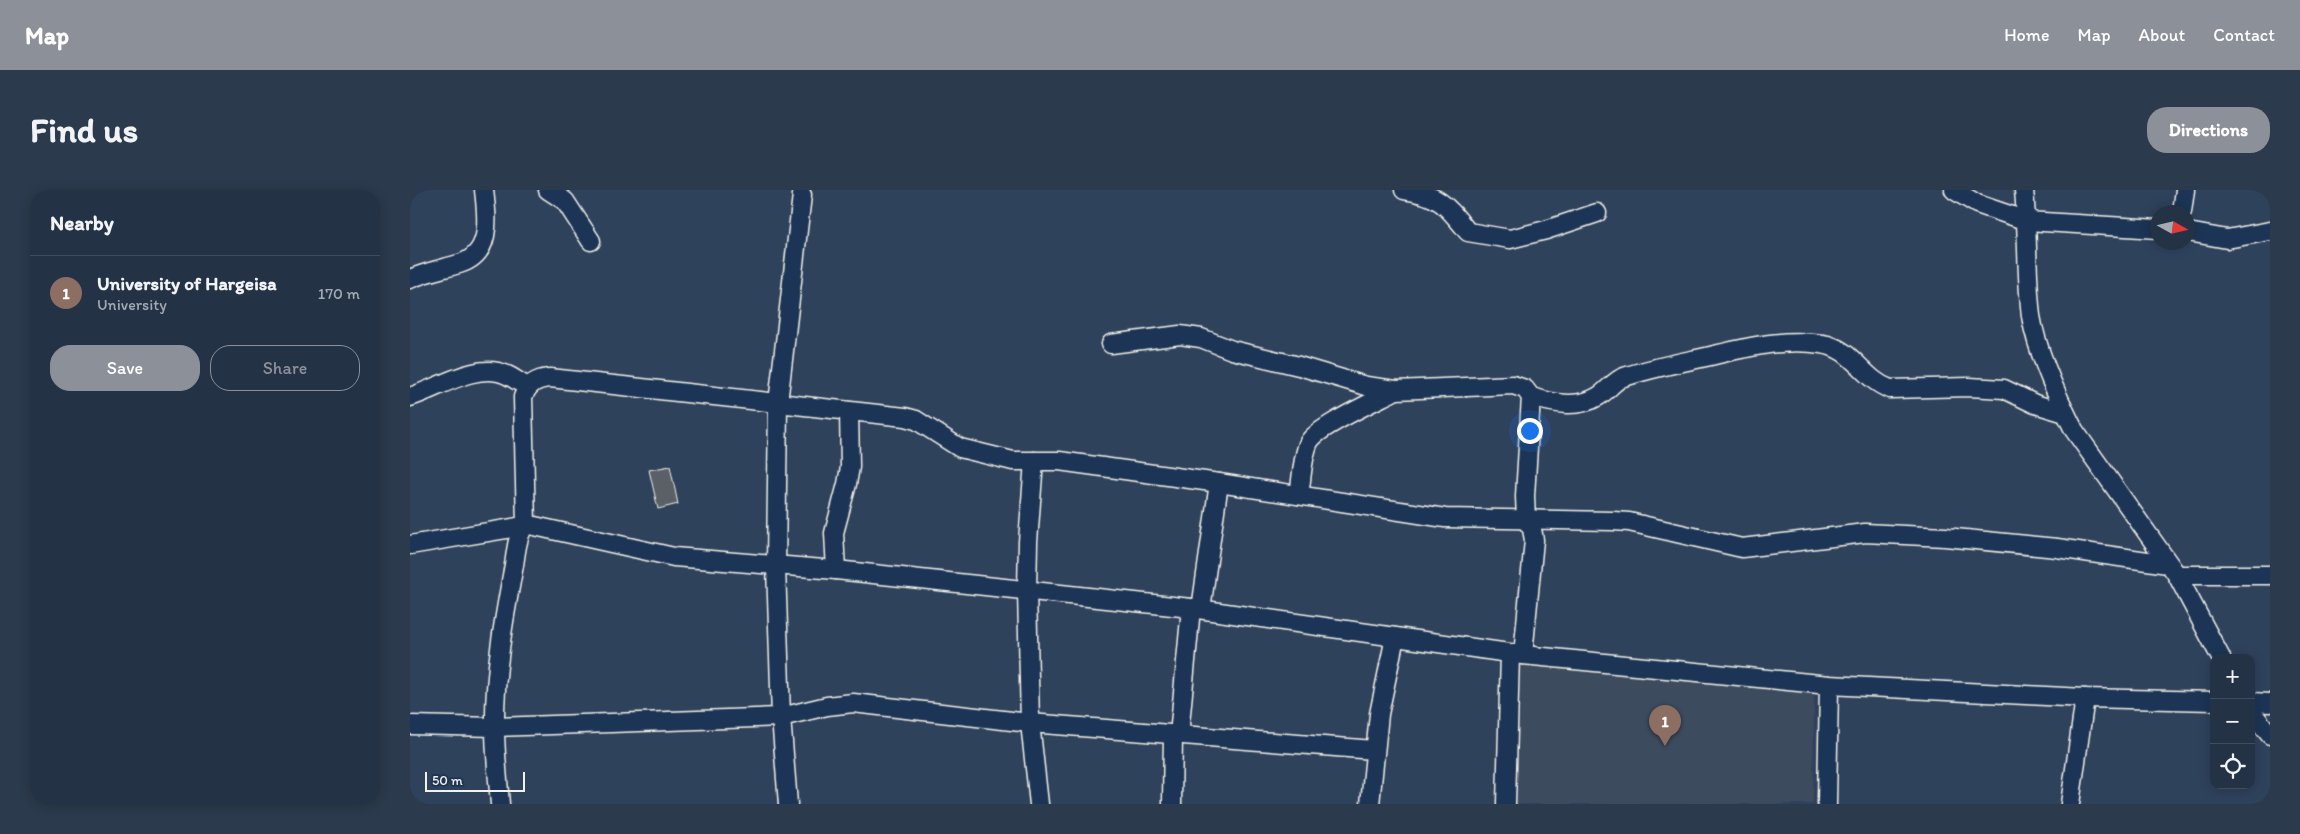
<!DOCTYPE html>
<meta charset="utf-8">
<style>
body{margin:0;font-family:Itim,sans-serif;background:#2b3a4c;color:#f1f3f6}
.controls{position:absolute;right:15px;bottom:15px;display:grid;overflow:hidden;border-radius:10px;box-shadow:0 2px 12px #0003}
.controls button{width:45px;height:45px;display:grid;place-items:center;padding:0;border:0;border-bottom:1px solid #404d5e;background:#233245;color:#f1f3f6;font:25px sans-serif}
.compass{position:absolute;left:1740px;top:15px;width:45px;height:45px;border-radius:50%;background:#233245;box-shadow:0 2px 12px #0003;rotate:98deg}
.scale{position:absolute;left:15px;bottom:12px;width:100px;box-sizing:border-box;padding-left:5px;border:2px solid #f4f1e8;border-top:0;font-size:14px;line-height:18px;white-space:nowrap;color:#f4f1e8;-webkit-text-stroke:4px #1d3557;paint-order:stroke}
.you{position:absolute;left:1119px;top:240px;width:18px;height:18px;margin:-12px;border:4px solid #fff;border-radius:50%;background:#1a73e8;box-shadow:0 0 0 8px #1a73e833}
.badge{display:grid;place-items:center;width:32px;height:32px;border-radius:50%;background:#8c9099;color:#fff;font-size:16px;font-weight:700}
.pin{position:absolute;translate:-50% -41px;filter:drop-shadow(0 1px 2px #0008)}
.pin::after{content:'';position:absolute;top:26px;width:18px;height:15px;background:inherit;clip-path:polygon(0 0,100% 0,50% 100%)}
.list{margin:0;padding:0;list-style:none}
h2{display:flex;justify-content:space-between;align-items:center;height:65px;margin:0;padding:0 20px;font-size:21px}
h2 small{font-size:16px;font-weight:400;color:#a3aab3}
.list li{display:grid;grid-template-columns:32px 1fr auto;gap:15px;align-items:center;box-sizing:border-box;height:75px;padding:0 20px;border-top:1px solid #404d5e}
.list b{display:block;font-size:19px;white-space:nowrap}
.list p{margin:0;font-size:16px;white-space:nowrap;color:#a3aab3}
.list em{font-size:16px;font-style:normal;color:#a3aab3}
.actions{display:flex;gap:10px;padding:15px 20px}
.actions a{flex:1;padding:11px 0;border:1px solid #8c9099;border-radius:20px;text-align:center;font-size:18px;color:#8c9099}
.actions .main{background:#8c9099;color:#fff}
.icon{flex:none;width:28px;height:28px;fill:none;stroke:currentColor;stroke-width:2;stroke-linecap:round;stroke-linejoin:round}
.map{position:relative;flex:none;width:1860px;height:614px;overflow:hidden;border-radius:20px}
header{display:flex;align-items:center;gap:30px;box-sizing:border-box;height:70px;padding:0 25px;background:#8c9099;color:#fff}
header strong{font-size:24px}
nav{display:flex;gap:28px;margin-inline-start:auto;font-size:18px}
.intro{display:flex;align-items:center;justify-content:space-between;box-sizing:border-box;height:120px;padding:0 30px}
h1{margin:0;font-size:35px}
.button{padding:12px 22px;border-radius:20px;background:#8c9099;color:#fff;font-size:18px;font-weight:700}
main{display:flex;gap:30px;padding:0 30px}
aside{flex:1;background:#233245;border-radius:20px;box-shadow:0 2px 12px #0003}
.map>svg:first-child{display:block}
</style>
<header>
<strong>Map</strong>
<nav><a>Home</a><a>Map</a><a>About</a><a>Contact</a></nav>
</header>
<div class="intro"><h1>Find us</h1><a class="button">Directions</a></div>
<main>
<aside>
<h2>Nearby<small></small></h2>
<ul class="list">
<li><span class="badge" style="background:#8d6e63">1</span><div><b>University of Hargeisa</b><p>University</p></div><em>170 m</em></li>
</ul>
<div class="actions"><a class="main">Save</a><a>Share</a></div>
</aside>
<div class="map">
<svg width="1860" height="614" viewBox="0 0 1860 614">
<rect width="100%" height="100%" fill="#2f425c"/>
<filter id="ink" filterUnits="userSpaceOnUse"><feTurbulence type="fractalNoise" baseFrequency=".02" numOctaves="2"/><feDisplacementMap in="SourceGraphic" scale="10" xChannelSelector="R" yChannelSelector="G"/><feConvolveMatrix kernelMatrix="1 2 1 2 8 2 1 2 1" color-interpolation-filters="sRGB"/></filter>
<g filter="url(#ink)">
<polygon fill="#3c4b5f" points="1108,473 1404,499 1403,614 1106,614"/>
<polygon fill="#5a6166" stroke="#f4f1e8" points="260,276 268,314 248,319 239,280"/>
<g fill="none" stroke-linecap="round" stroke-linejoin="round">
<g stroke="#f4f1e8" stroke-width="21">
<g id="minor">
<polyline points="138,0 155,11 181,51"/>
<path d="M994,0C1030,5 1037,16 1058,42L1100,49L1136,40L1187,23"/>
<polyline points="1544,0 1567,14 1617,31 1748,39"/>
<path d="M1614,0C1618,42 1616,84 1621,126C1627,163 1647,206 1664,240L1767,385L1811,468"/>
<polyline points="1772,22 1775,0"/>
<polyline points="1778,42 1817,49 1860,41"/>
<path d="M0,89C16,82 32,79 49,74C83,64 77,28 74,0"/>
<polyline points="701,154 770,145 791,148 822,160 889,176 956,196 986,200 1103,195 1115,199 1121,207 1115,306 1116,330 1122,339 1124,350 1113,465"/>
<path d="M0,207C29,198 67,171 97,185C104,188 110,193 117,197"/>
<path d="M1121,207C1142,213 1167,219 1187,207C1197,202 1204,190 1214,187C1241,178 1268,173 1296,167C1335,158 1371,148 1412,154C1443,158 1452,189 1480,199L1559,197L1594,199L1625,214L1655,223"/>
<polyline points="624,271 618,352 617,400 620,533 629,614"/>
<path d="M889,305C892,288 892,267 899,252C907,237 969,209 986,200"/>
<polyline points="0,355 120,335 264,367 426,380 781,418 1113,465 1419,495 1675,508 1804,511"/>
<polyline points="426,380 424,343 437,294 440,277 439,221"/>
<polyline points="1767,385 1860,385"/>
<polyline points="791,419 809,293"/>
<polyline points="1841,512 1860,513"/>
<polyline points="1841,521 1860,545"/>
<polyline points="0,535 85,537 371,527 417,516 443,513 620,533 964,560"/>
<polyline points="769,545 781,418"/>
<path d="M90,614C88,589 85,563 85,538C84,483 94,428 104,375C106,363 107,343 116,335L113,207C118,194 126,189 140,188L495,227L506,230L550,258L603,271H649L809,293L1035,328L1203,331L1219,332L1332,358L1455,343L1535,347L1647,358L1758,374"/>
<polyline points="378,614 371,527 366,377 368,213 392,5"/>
<polyline points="762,614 763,545"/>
<polyline points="960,614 969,524 985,447"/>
<polyline points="1096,614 1100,464"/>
<polyline points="1417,614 1419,495"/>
<polyline points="1660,614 1675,508"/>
</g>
</g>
<use href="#minor" stroke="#1d3557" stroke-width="18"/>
</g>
</g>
</svg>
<div class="controls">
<button>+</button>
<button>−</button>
<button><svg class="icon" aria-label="locate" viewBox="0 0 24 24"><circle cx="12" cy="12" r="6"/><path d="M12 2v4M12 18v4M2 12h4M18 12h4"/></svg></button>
</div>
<svg class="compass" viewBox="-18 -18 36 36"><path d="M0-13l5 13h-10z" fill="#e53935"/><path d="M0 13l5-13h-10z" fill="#a3aab3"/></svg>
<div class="scale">50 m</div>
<div class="you"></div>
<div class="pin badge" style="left:1255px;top:556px;background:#8d6e63">1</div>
</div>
</main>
